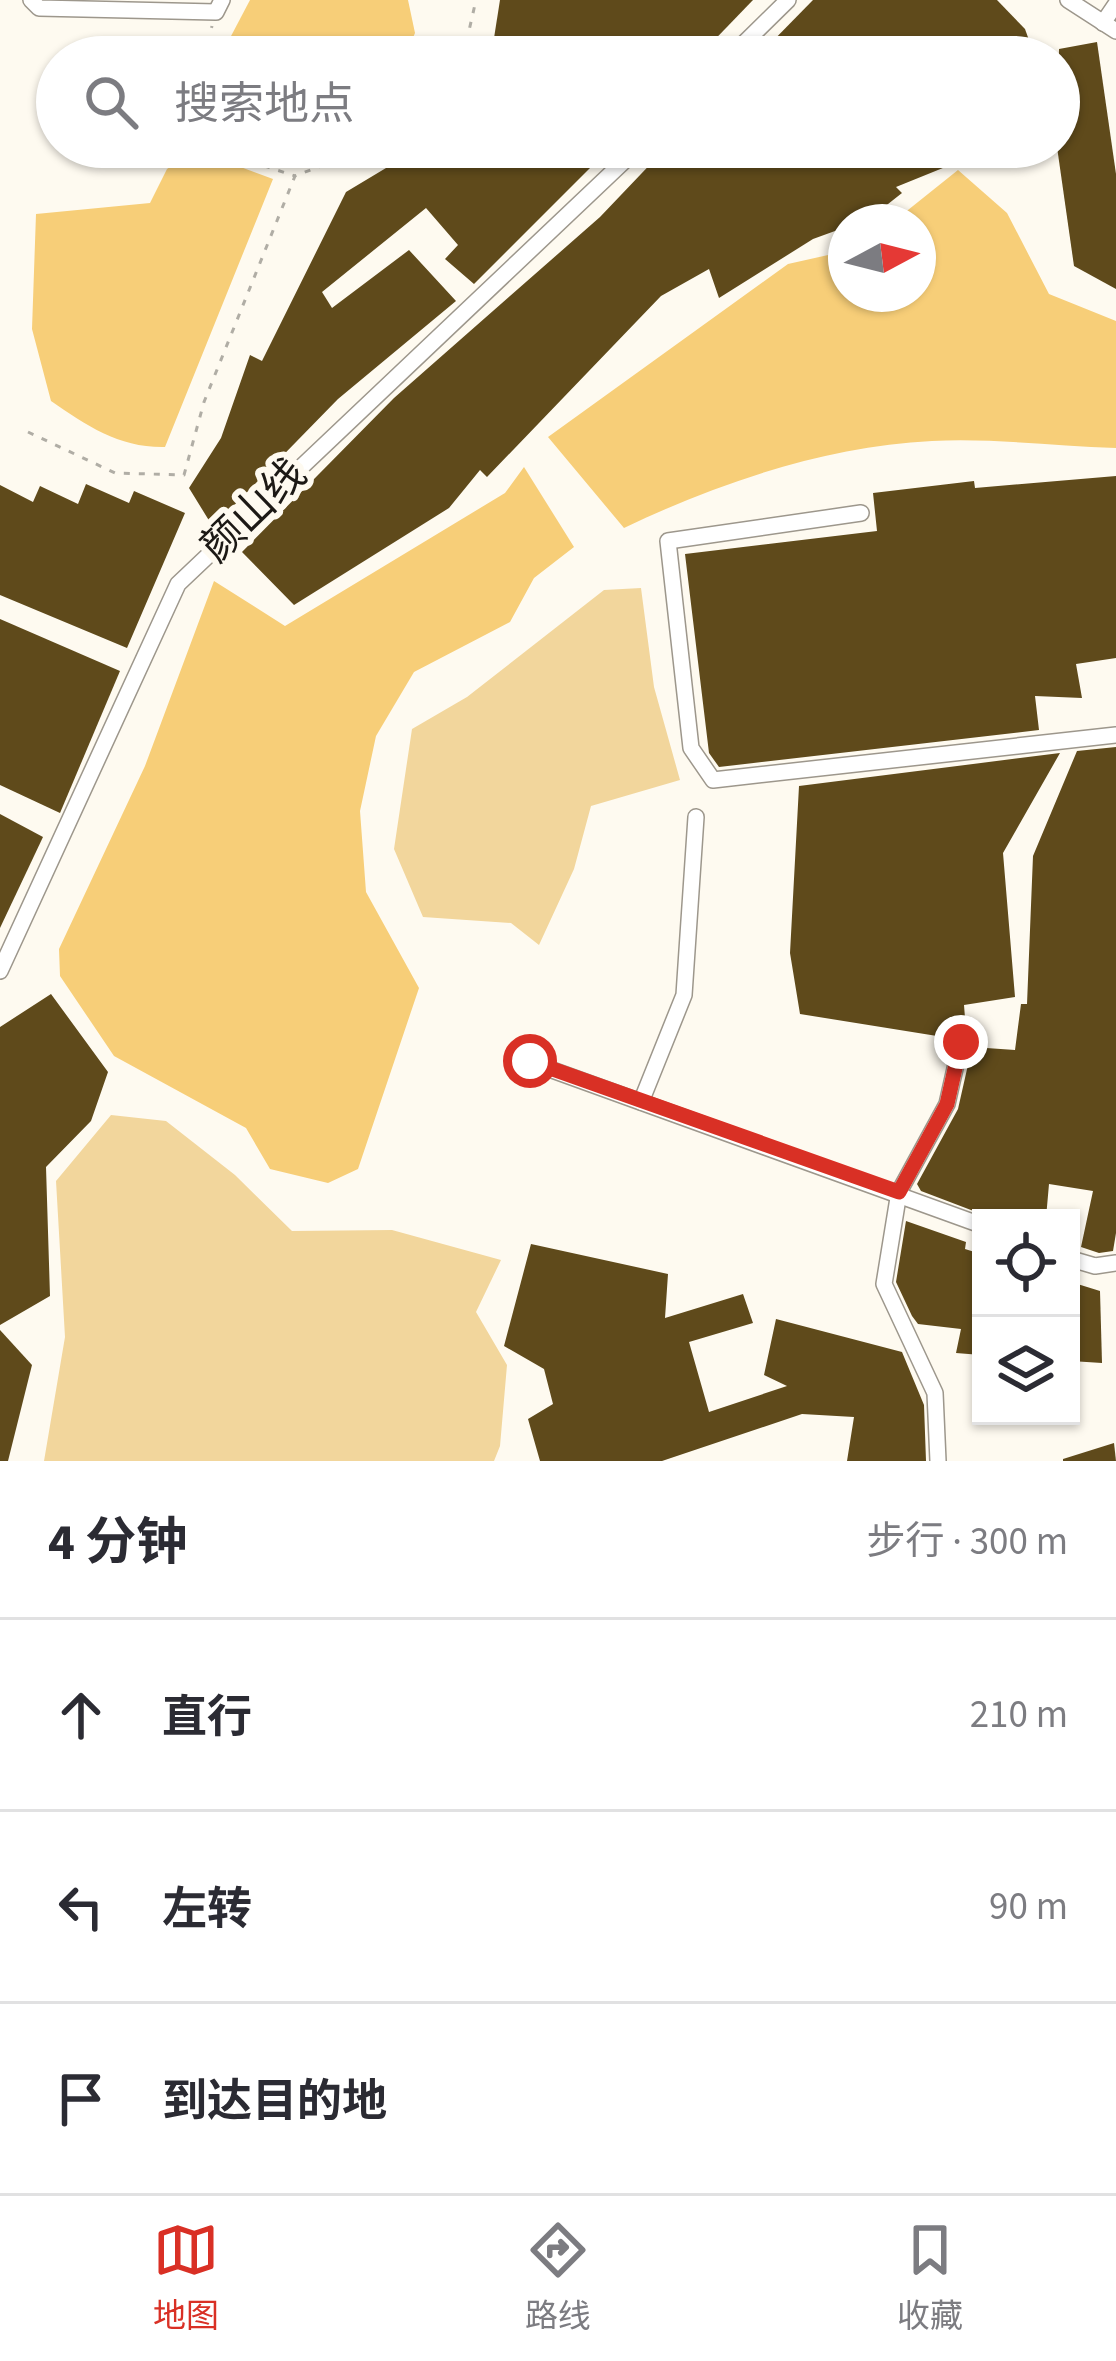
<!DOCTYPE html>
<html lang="zh">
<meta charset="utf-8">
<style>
body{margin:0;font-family:"Source Sans 3","Noto Sans SC",sans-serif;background:#f7f7f7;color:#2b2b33}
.controls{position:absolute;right:36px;bottom:36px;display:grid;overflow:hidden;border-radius:0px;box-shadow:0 3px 9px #0004}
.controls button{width:108px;height:108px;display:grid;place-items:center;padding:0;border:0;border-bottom:3px solid #e1e1e2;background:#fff;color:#2b2b33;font:60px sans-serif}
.compass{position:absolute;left:828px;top:204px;width:108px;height:108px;border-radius:50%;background:#fff;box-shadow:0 3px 9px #0004;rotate:83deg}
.stop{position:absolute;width:36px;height:36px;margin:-27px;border:9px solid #d93025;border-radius:50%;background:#fff}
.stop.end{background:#d93025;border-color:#fff;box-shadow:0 3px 12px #0008}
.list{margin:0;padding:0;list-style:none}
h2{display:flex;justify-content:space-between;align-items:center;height:156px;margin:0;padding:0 48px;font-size:51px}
h2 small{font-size:39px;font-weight:400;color:#7c7c81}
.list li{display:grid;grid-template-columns:78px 1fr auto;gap:36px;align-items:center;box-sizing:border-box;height:192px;padding:0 48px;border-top:3px solid #e1e1e2}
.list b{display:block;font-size:45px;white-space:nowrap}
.list em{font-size:39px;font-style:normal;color:#7c7c81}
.icon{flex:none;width:66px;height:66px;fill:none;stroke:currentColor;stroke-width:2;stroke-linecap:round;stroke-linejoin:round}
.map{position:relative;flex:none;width:1116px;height:1461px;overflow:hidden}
.search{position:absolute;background:#fff;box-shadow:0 3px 9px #0004;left:36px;right:36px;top:36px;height:132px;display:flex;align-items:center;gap:30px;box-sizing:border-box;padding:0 42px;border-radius:66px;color:#7c7c81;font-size:45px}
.sheet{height:732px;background:#fff}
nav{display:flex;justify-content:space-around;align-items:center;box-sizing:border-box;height:168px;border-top:3px solid #e1e1e2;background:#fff;font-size:33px;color:#7c7c81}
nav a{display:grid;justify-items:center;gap:6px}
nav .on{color:#d93025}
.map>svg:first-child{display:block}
</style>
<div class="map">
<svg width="1116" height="1461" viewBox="0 0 1116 1461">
<rect width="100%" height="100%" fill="#fefaf0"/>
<g fill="#f2d69c">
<polygon points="641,588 654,687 680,780 591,806 574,869 539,945 511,923 423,917 394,849 412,729 467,697 604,590"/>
<polygon points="111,1115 166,1121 235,1175 292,1231 392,1230 501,1260 476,1312 507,1365 500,1446 494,1461 44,1461 65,1337 56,1181"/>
</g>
<g fill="#f7ce78">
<polygon points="250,0 408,0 415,33 405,57 220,57"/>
<path d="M195,150L273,179L165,447C120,448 87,426 51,401L32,329L36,214L150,203L167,169Z"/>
<path d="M958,170L1007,213L1049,294L1116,321V448C1055,446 993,438 932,441C826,446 718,483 624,528L548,437L788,264L846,251V294H918V222H893Z"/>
<polygon points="524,467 574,547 534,578 510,622 414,672 376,736 360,811 366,892 419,988 358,1169 328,1183 270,1169 246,1128 114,1056 60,976 59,949 145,766 214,581 285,626 505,493"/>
</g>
<g fill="#5f4a1b">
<polygon points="500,0 753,0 698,57 491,57"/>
<polygon points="813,0 997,0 1025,29 1035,57 757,57"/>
<polygon points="1097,42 1116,174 1116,289 1074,266 1057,147 1059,49"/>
<polygon points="421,147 611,147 474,284 445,259 458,245 426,208 322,292 332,308 409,250 456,301 338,399 213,527 189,488 221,438 250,355 262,361 346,192"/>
<polygon points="655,147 979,147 970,157 896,187 902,193 869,219 846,222 846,227 813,239 719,298 709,269 661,296 487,477 480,470 449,508 294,605 242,552 394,398 600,217 661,153"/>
<polygon points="1116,476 1116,658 1076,664 1082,698 1035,696 1039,730 719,767 709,753 685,554 877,531 873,493 974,481 975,488"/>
<polygon points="86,484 129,503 134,491 185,513 127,648 0,595 0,485 33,502 40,486 78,504"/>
<polygon points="0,619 120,671 60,813 0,785"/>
<polygon points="1116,747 1116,1233 1113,1251 1099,1253 1081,1247 1093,1191 1049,1184 1046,1218 992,1218 921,1191 917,1184 958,1109 972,1047 1015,1050 1021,1004 1027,1004 1033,856 1077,751"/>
<polygon points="1060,753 1003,853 1015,997 964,1005 966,1031 937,1036 800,1014 790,953 799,786"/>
<polygon points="0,814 43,837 0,928"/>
<polygon points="51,994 108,1072 91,1121 46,1167 50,1296 0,1325 0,1027"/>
<polygon points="906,1221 966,1242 965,1249 981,1254 981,1355 956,1353 961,1329 918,1324 912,1316 896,1282"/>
<polygon points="531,1244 668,1274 665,1318 743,1294 753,1323 689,1342 709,1412 787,1386 764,1375 776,1319 902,1352 924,1405 926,1461 847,1461 854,1417 802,1414 662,1461 540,1461 528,1419 553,1404 544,1369 504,1346"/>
<polygon points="1071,1282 1100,1291 1102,1363 1071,1361"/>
<polygon points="0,1330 32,1365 8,1461 0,1461"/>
<polygon points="1114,1443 1116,1461 1063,1461 1063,1459"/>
</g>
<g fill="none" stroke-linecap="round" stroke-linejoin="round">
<g stroke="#9d978c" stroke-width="18">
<g id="minor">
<polyline points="31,0 39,8 216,12 222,0"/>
<polyline points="1068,0 1116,31"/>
<polyline points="1103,23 1116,4"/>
<polyline points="730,57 788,0"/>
<polyline points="861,513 668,541 691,748 713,780 1116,735"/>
<polyline points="0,971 178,584 639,147"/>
<polyline points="530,1062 981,1225"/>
<polyline points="641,1102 684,995 696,817"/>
<polyline points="1071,1259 1095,1266 1116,1263"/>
<polyline points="938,1461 935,1393 884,1284 899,1192 947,1104 961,1042"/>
</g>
</g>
<g stroke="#b0ada5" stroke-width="3" stroke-dasharray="6 9" stroke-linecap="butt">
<polyline points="204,57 212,26"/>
<polyline points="463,57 476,0"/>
<polyline points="207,147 295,176"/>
<polyline points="28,432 115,473 184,475 204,402 295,176 370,147"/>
</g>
<use href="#minor" stroke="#fff" stroke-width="15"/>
</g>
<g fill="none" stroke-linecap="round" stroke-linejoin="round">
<polyline stroke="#d93025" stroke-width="15" points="530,1061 899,1192 947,1104 961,1042"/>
</g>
<g text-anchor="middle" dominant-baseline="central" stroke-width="12" stroke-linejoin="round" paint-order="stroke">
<g font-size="42" fill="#1c1915" stroke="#fefaf0">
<text transform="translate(254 511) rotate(-44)">颜山线</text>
</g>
</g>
</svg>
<div class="controls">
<button><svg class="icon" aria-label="locate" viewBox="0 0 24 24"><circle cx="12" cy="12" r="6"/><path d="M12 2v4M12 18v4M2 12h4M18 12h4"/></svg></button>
<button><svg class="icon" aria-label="layers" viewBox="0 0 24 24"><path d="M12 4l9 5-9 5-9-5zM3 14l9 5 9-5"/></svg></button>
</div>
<svg class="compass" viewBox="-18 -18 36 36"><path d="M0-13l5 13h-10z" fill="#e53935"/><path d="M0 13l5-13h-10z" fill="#7c7c81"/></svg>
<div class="stop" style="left:530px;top:1061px"></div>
<div class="stop end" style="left:961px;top:1042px"></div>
<div class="search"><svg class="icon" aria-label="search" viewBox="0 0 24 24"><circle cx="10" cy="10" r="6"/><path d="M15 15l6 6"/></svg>搜索地点</div>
</div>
<section class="sheet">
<h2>4 分钟<small>步行 · 300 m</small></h2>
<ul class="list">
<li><svg class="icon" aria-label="ahead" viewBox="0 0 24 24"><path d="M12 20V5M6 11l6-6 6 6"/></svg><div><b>直行</b></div><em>210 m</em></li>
<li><svg class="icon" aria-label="left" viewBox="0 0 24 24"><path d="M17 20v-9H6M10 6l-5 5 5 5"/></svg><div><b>左转</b></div><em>90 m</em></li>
<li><svg class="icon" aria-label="arrive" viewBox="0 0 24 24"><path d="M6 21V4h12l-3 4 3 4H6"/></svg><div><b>到达目的地</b></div></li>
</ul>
</section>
<nav>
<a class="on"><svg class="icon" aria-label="map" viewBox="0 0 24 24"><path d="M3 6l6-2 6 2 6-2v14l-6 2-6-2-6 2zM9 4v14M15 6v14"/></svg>地图</a>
<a><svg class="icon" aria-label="directions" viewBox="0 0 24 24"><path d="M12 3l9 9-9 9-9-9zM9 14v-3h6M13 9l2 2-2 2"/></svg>路线</a>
<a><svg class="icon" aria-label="saved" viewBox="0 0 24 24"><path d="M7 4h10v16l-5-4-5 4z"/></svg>收藏</a>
</nav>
